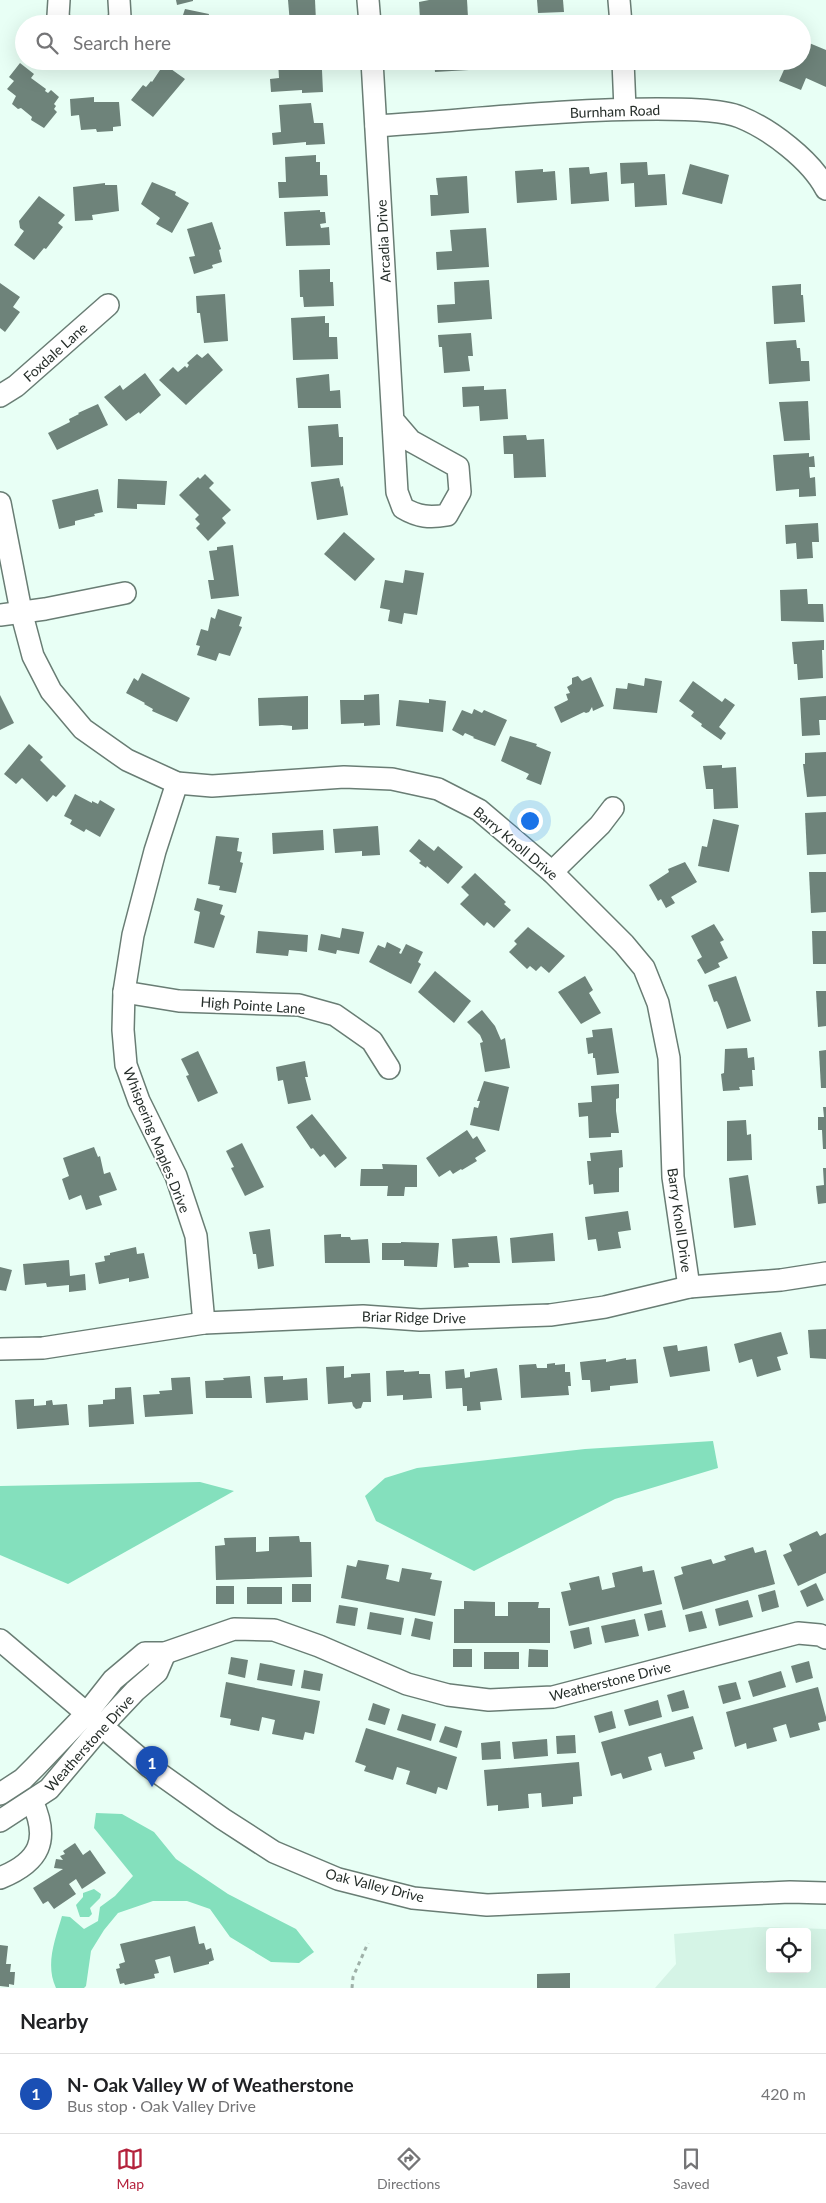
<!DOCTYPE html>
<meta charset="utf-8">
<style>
body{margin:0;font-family:Lato,sans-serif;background:#f2f2f2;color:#202124}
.controls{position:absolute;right:15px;bottom:15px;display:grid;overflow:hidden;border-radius:5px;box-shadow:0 5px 20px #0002}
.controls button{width:45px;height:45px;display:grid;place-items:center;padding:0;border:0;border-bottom:1px solid #e0e0e0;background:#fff;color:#202124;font:25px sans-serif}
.you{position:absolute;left:529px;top:820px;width:18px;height:18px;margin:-12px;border:4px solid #fff;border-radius:50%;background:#1a73e8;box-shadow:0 0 0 8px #1a73e833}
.badge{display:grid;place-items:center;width:32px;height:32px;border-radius:50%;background:#b4223c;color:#fff;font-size:16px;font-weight:700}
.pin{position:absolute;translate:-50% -41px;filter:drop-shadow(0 1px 2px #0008)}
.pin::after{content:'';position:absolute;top:26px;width:18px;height:15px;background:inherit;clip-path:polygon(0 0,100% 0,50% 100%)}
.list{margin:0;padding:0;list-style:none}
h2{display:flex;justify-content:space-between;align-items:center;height:65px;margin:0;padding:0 20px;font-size:21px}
h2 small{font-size:16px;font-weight:400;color:#757577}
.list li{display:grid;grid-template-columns:32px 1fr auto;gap:15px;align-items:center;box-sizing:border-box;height:80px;padding:0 20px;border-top:1px solid #e0e0e0}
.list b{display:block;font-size:19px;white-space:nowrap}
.list p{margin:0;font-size:16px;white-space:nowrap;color:#757577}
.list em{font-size:16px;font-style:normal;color:#757577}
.icon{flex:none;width:28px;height:28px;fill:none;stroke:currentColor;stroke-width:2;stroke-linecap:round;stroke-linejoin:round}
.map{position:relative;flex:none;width:826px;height:1988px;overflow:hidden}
.search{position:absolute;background:#fff;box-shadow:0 5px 20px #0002;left:15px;right:15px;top:15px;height:55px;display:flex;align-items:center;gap:12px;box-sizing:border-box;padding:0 18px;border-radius:28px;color:#757577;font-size:19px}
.sheet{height:145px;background:#fff}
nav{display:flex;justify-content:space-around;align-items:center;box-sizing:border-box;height:70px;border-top:1px solid #e0e0e0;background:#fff;font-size:14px;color:#757577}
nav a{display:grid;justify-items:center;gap:2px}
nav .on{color:#b4223c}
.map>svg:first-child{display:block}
</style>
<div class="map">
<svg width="826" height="1988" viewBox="0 0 826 1988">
<rect width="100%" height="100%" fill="#e8fff5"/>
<path fill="#d5f4e6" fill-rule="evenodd" d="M758,1927L826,1929V1988H655L676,1964L674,1934ZM770,1932H807V1969H770Z"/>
<g fill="#84e0bd">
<polygon points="713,1441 718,1468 615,1499 474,1571 376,1521 365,1496 385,1478 417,1468 585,1449"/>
<polygon points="200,1482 234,1491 68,1584 0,1555 0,1486"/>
<path d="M96,1813L122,1814L154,1832L176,1859L228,1894L296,1929L314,1952L299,1963L271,1962L230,1937L210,1909L187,1901H153L118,1913L104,1930L91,1951L86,1986L84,1988H56C45,1965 55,1940 62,1916L70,1917L84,1929L98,1921L100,1907L115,1896L133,1876L94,1828Z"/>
<polygon points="94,1889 101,1894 100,1898 90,1908 92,1914 89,1917 80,1917 76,1905 83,1897 83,1893"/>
</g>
<g fill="#6e837a">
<polygon points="176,0 193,0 193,1 177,5"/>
<polygon points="288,0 315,0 316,21 290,24"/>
<polygon points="429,0 467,0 468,17 420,19 419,2"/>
<polygon points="537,0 563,0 564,12 538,13"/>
<polygon points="185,9 209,14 207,24 180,24"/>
<polygon points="676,18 704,23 704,24 675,24"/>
<polygon points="802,40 826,50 826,87 806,78 801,90 779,81 787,63 802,61"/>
<polygon points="278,61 311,61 312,70 322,70 323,92 302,93 302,90 271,92 270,79 279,78"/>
<polygon points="434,61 468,61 469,70 435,72"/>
<polygon points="533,61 561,61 561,64 533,66"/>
<polygon points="724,61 742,61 741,66"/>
<polygon points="20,63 34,74 31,78 46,89 45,91 48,93 51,90 59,97 54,104 56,106 54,109 57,112 44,128 31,120 32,117 21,108 18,109 12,104 16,96 7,89 14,81 9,77"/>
<polygon points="164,64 185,79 153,117 131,100 143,85 146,87 151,81 152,82"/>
<polygon points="94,97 94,102 119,102 121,126 113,127 113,131 97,132 96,129 81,130 79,115 71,116 70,99"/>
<polygon points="311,103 314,123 323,123 325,144 306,145 306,142 273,145 272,133 281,132 279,105"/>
<polygon points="316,155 316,162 320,162 320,175 327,175 328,196 279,198 278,182 286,182 285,157"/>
<polygon points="647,162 648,175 665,174 667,205 635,207 634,183 621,184 620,163"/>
<polygon points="690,164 729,175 722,204 682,194"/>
<polygon points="589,167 590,174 607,172 609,201 571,204 569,168"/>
<polygon points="543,169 543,172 555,171 557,200 517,203 515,171"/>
<polygon points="467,176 469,213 431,216 430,195 438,195 436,178"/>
<polygon points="152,182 176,192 175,195 189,203 172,233 156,224 160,218 141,204"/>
<polygon points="105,183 105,185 117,185 119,211 92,215 93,220 75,221 73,187"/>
<polygon points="39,196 65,215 58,223 63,227 46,249 44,248 34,260 14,245 24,231 20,228 19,221"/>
<polygon points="320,210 320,212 325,212 326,223 320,224 321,228 329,227 330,245 286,246 284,212"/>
<polygon points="212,222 221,249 219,250 222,262 212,265 213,268 194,274 189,257 195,256 187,229"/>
<polygon points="486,228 489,267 437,270 436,252 452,251 450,230"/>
<polygon points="330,269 330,282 333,282 334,306 304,307 303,297 300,297 299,270"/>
<polygon points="489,280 492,319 438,323 437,305 455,304 454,282"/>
<polygon points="0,283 20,297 13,307 20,312 5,332 0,328"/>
<polygon points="801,284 801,295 803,295 805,322 774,324 772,286"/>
<polygon points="225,294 228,341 204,343 200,313 197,313 196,296"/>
<polygon points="325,316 325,323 329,323 329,337 337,337 338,359 293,360 291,318"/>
<polygon points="471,333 473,356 468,356 470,371 444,373 442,347 439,347 438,335"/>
<polygon points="796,340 797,348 800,348 801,361 809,361 810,381 769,384 766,342"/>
<polygon points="208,353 223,370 186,405 159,380 173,367 178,372 185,366 187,368 189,365 187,363 197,354 202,358"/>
<polygon points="145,373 161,395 140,414 139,412 126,421 104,397 120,385 123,390"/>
<polygon points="329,374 330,391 340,390 341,408 298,408 296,378"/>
<polygon points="484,386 484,390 506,389 508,419 480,421 479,406 463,407 462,387"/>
<polygon points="808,401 810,440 784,441 779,402"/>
<polygon points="98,404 108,425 57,450 48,433 70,422 69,419 79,414 78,413"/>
<polygon points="338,424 339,437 343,437 343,465 311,467 308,426"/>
<polygon points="526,435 527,440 544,439 546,477 514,478 513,454 504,454 503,436"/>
<polygon points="809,453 809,457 814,456 815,467 809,467 810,478 815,477 816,496 799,497 799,489 776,491 773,455"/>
<polygon points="205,474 214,483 209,488 231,510 222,518 226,523 208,541 196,528 200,524 195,519 199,515 179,495 198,477 200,479"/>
<polygon points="339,478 341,487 343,486 348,515 317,520 311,482"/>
<polygon points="118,479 167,481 165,505 137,504 137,509 117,508"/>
<polygon points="98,489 103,512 94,514 95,516 75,521 75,525 59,529 52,500"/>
<polygon points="818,523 819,542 812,542 813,558 797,559 796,543 786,544 785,525"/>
<polygon points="344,532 375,559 355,581 324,554"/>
<polygon points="233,545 239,596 211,599 208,580 214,580 209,551 217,550 217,547"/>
<polygon points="405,570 424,573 417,615 404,613 402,624 388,621 390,610 380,608 385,580 403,583"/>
<polygon points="807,589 808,604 823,604 824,622 781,621 780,590"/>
<polygon points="218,609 242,617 239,626 242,627 230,656 219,653 216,661 197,655 200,646 196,645 201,629 208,631 211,617 215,619"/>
<polygon points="824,640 824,650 822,650 823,678 798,680 797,664 794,664 792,642"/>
<polygon points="142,673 190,698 177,722 152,711 153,709 144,704 145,703 126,693 134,678 138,681"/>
<polygon points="578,676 582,681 591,677 604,706 593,711 592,707 589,712 586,713 584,712 561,723 554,707 568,700 566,694 570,693 567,687 572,684 572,678"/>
<polygon points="645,678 662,681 657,713 613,709 616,688 627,689 628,683 644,686"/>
<polygon points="693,681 722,702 725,698 735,705 719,727 726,733 721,740 701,726 702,724 691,716 694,712 679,701"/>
<polygon points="379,694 380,725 364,726 364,723 341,724 340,700 364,700 364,695"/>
<polygon points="0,695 14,723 0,730"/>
<polygon points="308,696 308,729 292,730 292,726 282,725 259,726 258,698"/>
<polygon points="826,696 826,720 819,720 820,735 802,736 800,698"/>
<polygon points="429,699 446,701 443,732 396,726 399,700 429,703"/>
<polygon points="474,709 482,713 484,710 507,720 495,746 473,738 474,737 465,733 463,736 452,730 462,710 472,714"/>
<polygon points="510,736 537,744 536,746 551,752 541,785 526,779 529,774 501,761"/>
<polygon points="29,744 43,757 40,760 66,786 56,797 53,795 47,802 22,778 16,784 4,774"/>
<polygon points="826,752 826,796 807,797 803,764 805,764 805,753"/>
<polygon points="722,765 722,768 736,767 738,808 714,809 713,789 706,789 703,766"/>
<polygon points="75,794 92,803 92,801 98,804 100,800 115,809 100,837 86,829 84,832 70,824 72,820 64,816"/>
<polygon points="826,812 826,854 807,855 805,813"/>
<polygon points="713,819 739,825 729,872 698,866 702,846 707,847"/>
<polygon points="378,826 380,855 362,856 362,851 335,853 333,829"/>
<polygon points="323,830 324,850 273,854 272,833"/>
<polygon points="216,836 239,838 237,851 242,852 240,862 243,863 236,893 219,890 220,886 208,884"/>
<polygon points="419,839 434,851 438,846 463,867 448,884 427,866 426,868 419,863 421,861 409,851"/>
<polygon points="685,862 697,882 671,897 675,903 666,908 661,899 658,901 649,885 669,872 668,869"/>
<polygon points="809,872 826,872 826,912 811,913"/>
<polygon points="475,873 506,902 504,904 511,910 494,928 487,922 484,926 460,904 469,895 461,887"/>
<polygon points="197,898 223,905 220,914 225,916 214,948 194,943 200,912 194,910"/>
<polygon points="714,924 724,940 720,942 728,958 718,963 720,967 705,974 697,960 702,957 691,936"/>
<polygon points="528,927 565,956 549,973 541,966 536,971 530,966 527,969 509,952 517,944 514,941"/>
<polygon points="342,928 364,932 359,954 337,950 336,954 318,950 321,934 340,938"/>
<polygon points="258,931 308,935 307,952 289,950 288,956 256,953"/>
<polygon points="812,931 826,931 826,964 813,964"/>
<polygon points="387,942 401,949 399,953 401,954 406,944 423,952 418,962 421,964 411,984 369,962 378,945 385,948"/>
<polygon points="435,971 471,1001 454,1023 418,992"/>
<polygon points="585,976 593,990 589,993 601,1013 581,1024 558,992"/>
<polygon points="736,976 751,1021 727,1029 720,1008 717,1001 714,1002 708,985"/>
<polygon points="816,991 826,991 826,1026 818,1027"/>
<polygon points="482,1010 495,1026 501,1040 505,1038 510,1068 485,1072 480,1043 483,1042 480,1035 467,1022"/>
<polygon points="612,1028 619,1073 597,1075 595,1058 593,1058 593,1053 588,1054 586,1038 593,1037 592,1030"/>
<polygon points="747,1048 748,1058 754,1057 755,1070 752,1070 753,1086 739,1087 740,1090 723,1091 721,1074 724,1073 725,1049"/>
<polygon points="826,1050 826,1088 821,1088 819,1051"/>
<polygon points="198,1051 218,1093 198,1102 186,1076 189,1075 181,1059"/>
<polygon points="305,1061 308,1077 305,1077 311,1100 288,1104 283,1080 278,1081 276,1067"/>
<polygon points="484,1081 509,1087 499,1131 470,1125 474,1107 478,1108 480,1101 477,1101"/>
<polygon points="619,1084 619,1098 616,1099 616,1111 619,1133 611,1133 611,1137 589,1138 588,1116 579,1117 578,1103 592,1102 591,1086"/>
<polygon points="823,1107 826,1107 826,1149 823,1149 822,1130 818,1130 818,1117 824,1117"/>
<polygon points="312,1114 347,1158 335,1168 324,1154 320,1157 313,1148 311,1149 296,1127"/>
<polygon points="746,1120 747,1135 751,1134 752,1160 727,1161 727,1121"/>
<polygon points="467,1130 473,1139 477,1136 486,1151 475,1158 477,1161 462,1170 461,1169 453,1174 450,1170 439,1177 426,1158"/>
<polygon points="242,1143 264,1187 245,1196 231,1168 234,1167 226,1151"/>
<polygon points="94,1147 98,1157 100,1156 104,1174 110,1172 117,1190 99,1196 102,1205 86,1210 81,1195 69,1200 62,1179 69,1176 63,1158"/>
<polygon points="622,1150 623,1167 619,1168 619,1192 594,1194 593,1184 589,1185 587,1161 591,1161 590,1153"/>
<polygon points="382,1164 417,1165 417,1187 405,1187 404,1196 387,1196 388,1186 360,1186 361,1169 383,1169"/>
<polygon points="823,1168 826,1168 826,1203 818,1204 816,1186 824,1185"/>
<polygon points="748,1175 756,1225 734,1228 729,1178"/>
<polygon points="628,1211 631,1230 618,1232 621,1248 598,1251 596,1239 588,1240 585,1217"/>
<polygon points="270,1229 274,1266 258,1269 256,1254 253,1254 249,1232"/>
<polygon points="553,1233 555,1261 512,1263 510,1238"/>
<polygon points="341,1234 341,1237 350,1237 351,1240 368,1239 370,1263 325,1263 324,1235"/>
<polygon points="497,1236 500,1263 468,1263 469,1267 454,1268 452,1239"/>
<polygon points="401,1242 439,1243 437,1267 404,1266 404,1260 382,1260 382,1243 401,1243"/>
<polygon points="136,1247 137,1254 144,1253 149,1278 129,1282 129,1278 99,1284 95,1263 105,1261 104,1256 110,1255 110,1253"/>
<polygon points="69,1260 70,1276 85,1274 86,1290 69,1292 69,1285 47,1287 46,1283 25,1285 23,1264"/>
<polygon points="0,1267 12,1270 6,1291 0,1290"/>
<polygon points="826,1329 826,1359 810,1358 808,1330"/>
<polygon points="781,1332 788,1354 777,1357 781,1370 757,1377 752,1359 739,1363 734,1344"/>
<polygon points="677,1345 678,1351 707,1346 710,1371 670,1377 663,1347"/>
<polygon points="626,1358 626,1360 636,1359 638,1383 610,1386 610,1390 591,1392 590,1380 582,1380 580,1362 606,1359 606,1362"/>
<polygon points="555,1363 555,1365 565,1364 565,1372 570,1372 571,1386 568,1386 569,1395 521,1398 519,1365 536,1364 537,1368 547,1368 547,1364"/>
<polygon points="344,1366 344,1378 351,1377 351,1374 370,1373 371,1402 363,1402 361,1408 356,1409 353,1406 352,1402 328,1404 326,1367"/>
<polygon points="497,1368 502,1400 480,1402 481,1410 467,1411 467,1406 463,1406 462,1388 446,1389 445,1371 464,1369 465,1378 470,1377 470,1372"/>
<polygon points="404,1370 404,1372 419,1371 419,1374 430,1374 432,1398 403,1400 403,1395 387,1396 386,1371"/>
<polygon points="250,1376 252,1398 206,1398 205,1381 224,1380 223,1378"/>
<polygon points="283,1376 283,1380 307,1378 308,1400 266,1403 264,1377"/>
<polygon points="190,1377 193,1414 145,1417 143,1395 160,1394 159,1391 172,1390 171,1378"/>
<polygon points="131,1387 134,1424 89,1427 88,1405 103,1404 103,1400 115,1399 115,1388"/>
<polygon points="34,1399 34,1406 46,1405 46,1401 52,1400 53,1405 67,1404 69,1425 17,1429 15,1400"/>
<polygon points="817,1531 820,1536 826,1533 826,1573 798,1586 783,1555 792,1551 789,1544"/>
<polygon points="299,1536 300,1542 311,1542 312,1577 216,1580 215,1546 225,1545 224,1538 256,1537 256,1552 269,1551 269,1537"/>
<polygon points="753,1547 755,1553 766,1550 775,1584 683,1610 674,1577 683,1574 681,1567 711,1559 713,1564 726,1560 724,1556"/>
<polygon points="358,1560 389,1565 386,1579 399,1582 402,1568 432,1573 430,1579 442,1581 435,1616 341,1598 347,1565 356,1567"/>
<polygon points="642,1566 643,1572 654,1570 662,1604 569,1626 561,1592 571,1590 569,1583 599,1576 602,1590 615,1587 612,1573"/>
<polygon points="816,1583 824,1600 807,1607 800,1591"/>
<rect x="292" y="1584" width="19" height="18"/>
<rect x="216" y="1586" width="18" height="18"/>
<rect x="247" y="1587" width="35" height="17"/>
<polygon points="775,1590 779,1607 762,1612 758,1595"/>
<polygon points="748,1600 753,1617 719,1626 715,1609"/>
<polygon points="464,1601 495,1602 495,1616 508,1616 508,1602 539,1602 538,1608 550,1608 550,1643 454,1643 454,1609 464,1609"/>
<polygon points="339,1605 358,1608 355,1626 336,1623"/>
<polygon points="662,1610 666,1627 648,1631 644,1614"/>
<polygon points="702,1611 707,1628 689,1632 685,1615"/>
<polygon points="370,1612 404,1618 401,1635 367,1629"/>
<polygon points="415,1618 433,1622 430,1640 411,1636"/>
<polygon points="635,1619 639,1636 605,1643 601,1626"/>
<polygon points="589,1627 592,1644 574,1649 570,1631"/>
<rect x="453" y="1649" width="19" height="18"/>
<polygon points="529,1649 548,1650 548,1667 528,1667"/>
<rect x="484" y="1652" width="35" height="17"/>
<polygon points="231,1657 248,1660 245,1678 228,1674"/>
<polygon points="809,1661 813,1678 796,1683 791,1666"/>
<polygon points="260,1663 295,1670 292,1686 257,1680"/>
<polygon points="304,1670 323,1674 320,1691 301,1688"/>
<polygon points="781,1671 786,1687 753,1697 748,1681"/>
<polygon points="226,1682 320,1701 314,1734 305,1732 303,1740 272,1734 275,1720 262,1717 259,1731 230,1725 231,1719 220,1717"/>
<polygon points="736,1682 741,1699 723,1704 718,1686"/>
<polygon points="818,1687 826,1717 826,1721 818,1723 820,1730 790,1738 786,1724 773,1728 777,1741 747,1749 746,1743 735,1747 726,1712"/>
<polygon points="684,1690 689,1708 672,1712 667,1695"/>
<polygon points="658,1700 662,1717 629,1726 624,1710"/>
<polygon points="373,1703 390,1709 385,1725 368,1720"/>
<polygon points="612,1711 616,1728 599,1733 594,1716"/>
<polygon points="402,1714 436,1724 431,1741 397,1730"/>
<polygon points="693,1716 703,1749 693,1752 695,1759 665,1767 661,1753 648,1757 652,1770 623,1779 621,1773 611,1776 601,1742"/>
<polygon points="445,1726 462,1731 457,1748 439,1742"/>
<polygon points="366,1728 457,1757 447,1790 438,1787 436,1794 406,1784 410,1771 397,1767 393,1780 364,1771 366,1766 355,1762"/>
<polygon points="575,1735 576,1753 557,1754 556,1736"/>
<polygon points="547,1739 548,1756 514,1759 512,1742"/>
<polygon points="500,1741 501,1759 482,1760 481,1743"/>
<polygon points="579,1762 582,1796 573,1797 573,1804 542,1807 541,1793 528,1794 529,1808 498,1811 498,1805 487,1806 484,1770"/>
<polygon points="75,1843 83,1855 90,1850 106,1873 82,1889 76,1879 69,1884 76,1894 54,1909 48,1901 43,1904 33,1888 63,1869 54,1868 56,1859 63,1860 60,1856 65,1854 63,1851"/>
<polygon points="195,1926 199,1944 204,1943 206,1950 211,1948 214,1960 209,1962 209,1964 174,1973 170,1956 155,1960 159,1973 154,1974 155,1978 125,1985 124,1983 120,1984 116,1969 120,1968 119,1964 125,1962 120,1944"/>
<polygon points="0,1945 8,1946 6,1964 11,1964 10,1972 15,1972 14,1985 9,1984 9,1987 0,1986"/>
<polygon points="570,1973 570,1988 537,1988 537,1974"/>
</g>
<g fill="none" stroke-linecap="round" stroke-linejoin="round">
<g stroke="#697d74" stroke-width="24">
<g id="minor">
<polyline points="59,0 58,16 61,24"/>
<polyline points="368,0 370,24"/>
<polyline points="619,0 621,24"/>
<polyline points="116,24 120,17 119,0"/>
<path d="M372,61L397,492L403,508C418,517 430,518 447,515L460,492L458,467L411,441L393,420"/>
<polyline points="623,61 625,109"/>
<path d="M376,126C470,120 564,109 657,109C678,109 721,109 740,117C770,129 811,160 826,189"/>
<polyline points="0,396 16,386 108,305"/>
<polyline points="0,503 21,611 33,656 51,691 83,729 127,760 177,783 212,786 344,777 392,779 438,789 479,810 552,872 624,944 644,968 658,1003 669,1058 673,1177 689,1287"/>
<polyline points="0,615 45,609 125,593"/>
<polyline points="177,783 155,851 133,935 124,992 123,1030 126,1065 139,1101 176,1176 196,1236 204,1323"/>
<polyline points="552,872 600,825 613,808"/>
<polyline points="124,992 179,1001 299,1005 335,1015 372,1041 389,1068"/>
<polyline points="0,1349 43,1348 204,1323 363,1316 420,1320 550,1315 605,1307 689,1287 781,1280 826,1273"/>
<polyline points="0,1640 150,1767 223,1819 274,1852 338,1879 413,1898 487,1905 790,1892 826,1893"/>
<polyline points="0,1794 23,1779 35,1767 87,1713 113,1680 145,1653 165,1653 234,1629 274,1630 319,1646 407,1684 448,1695 489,1700 553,1697 798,1633 820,1635 826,1638"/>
<polyline points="0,1821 49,1789 102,1726 135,1691 157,1672 165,1653"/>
<path d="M0,1878C40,1862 50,1840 32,1801"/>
</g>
</g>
<polyline stroke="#9eb0a8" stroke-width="3" stroke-dasharray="4 4" stroke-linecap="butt" points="352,1988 353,1977 368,1943"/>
<use href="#minor" stroke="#fff" stroke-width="21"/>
</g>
<g text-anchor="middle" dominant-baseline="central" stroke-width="4" stroke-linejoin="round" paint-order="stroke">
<g font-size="14" fill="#262e2a" stroke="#fff">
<text transform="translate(615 111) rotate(-2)">Burnham Road</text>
<text transform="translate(383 241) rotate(-93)">Arcadia Drive</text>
<text transform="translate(55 352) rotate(-42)">Foxdale Lane</text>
<text transform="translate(516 843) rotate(40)">Barry Knoll Drive</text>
<text transform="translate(253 1005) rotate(4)">High Pointe Lane</text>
<text transform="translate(157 1140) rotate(68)">Whispering Maples Drive</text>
<text transform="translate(680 1220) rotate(82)">Barry Knoll Drive</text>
<text transform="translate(414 1317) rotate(1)">Briar Ridge Drive</text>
<text transform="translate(610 1681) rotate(-14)">Weatherstone Drive</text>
<text transform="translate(89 1743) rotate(-48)">Weatherstone Drive</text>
<text transform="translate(375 1885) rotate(14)">Oak Valley Drive</text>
</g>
</g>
</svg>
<div class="controls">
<button><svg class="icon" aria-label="locate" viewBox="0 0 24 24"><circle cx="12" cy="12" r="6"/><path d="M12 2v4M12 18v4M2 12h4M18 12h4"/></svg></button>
</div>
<div class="you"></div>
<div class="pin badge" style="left:152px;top:1787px;background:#1a4fb4">1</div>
<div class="search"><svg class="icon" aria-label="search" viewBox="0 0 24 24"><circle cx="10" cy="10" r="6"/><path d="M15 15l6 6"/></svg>Search here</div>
</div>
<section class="sheet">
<h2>Nearby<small></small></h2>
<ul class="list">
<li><span class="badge" style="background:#1a4fb4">1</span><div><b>N- Oak Valley W of Weatherstone</b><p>Bus stop · Oak Valley Drive</p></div><em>420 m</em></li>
</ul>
</section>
<nav>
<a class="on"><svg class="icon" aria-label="map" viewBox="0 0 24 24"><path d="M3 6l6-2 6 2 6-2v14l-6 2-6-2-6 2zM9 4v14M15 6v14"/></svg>Map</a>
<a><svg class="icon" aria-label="directions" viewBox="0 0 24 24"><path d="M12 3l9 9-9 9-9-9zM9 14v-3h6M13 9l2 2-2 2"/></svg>Directions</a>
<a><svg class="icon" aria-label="saved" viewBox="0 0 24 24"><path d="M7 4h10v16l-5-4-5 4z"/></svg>Saved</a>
</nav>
